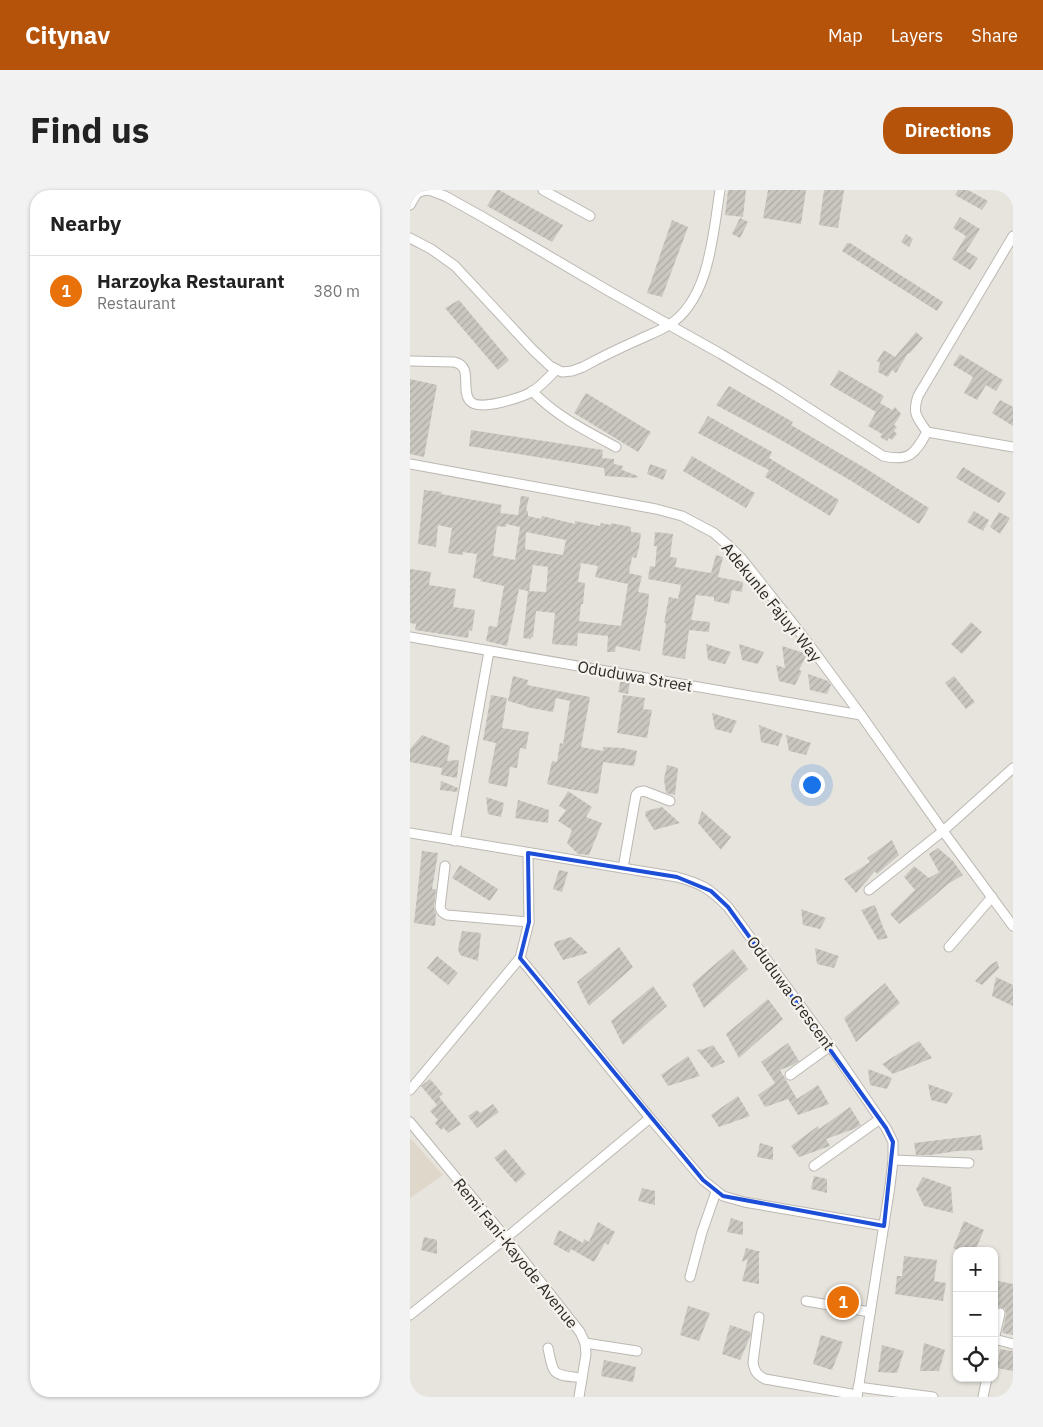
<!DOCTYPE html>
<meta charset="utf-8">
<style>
body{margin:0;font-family:"IBM Plex Sans",sans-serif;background:#f2f2f2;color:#222}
.controls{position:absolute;right:15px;bottom:15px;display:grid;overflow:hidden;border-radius:10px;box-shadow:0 1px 4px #0004}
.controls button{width:45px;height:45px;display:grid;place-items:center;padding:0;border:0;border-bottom:1px solid #e0e0e0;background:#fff;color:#222;font:25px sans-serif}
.you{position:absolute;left:401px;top:594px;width:18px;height:18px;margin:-12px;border:4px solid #fff;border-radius:50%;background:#1a73e8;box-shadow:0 0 0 8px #1a73e833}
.badge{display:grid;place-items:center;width:32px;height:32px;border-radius:50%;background:#b45309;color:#fff;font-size:16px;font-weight:700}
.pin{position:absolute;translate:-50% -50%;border:2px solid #fff;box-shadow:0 1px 5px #0006}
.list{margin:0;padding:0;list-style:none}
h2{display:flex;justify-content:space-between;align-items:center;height:65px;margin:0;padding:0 20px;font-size:21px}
h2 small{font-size:16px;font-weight:400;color:#767676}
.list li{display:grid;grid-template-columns:32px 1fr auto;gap:15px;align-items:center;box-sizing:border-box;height:70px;padding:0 20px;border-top:1px solid #e0e0e0}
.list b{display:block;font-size:19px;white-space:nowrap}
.list p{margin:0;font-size:16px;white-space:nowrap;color:#767676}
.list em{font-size:16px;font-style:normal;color:#767676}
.icon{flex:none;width:28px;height:28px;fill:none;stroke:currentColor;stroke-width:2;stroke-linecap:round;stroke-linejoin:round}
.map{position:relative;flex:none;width:603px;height:1207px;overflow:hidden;border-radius:20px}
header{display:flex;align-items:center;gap:30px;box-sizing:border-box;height:70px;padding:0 25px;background:#b45309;color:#fff}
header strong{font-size:24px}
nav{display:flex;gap:28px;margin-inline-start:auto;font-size:18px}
.intro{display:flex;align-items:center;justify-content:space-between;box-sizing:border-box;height:120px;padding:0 30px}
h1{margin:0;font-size:35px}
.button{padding:12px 22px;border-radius:20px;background:#b45309;color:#fff;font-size:18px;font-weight:700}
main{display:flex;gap:30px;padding:0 30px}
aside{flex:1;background:#fff;border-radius:20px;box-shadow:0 1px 4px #0004}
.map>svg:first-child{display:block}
</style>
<header>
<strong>Citynav</strong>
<nav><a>Map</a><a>Layers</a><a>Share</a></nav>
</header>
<div class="intro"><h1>Find us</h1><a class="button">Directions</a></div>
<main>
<aside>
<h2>Nearby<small></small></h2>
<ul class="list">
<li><span class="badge" style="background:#e8710a">1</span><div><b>Harzoyka Restaurant</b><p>Restaurant</p></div><em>380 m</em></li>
</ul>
</aside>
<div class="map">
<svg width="603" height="1207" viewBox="0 0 603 1207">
<defs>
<pattern id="building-hatch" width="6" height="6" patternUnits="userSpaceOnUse" patternTransform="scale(1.25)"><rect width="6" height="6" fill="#cac7c0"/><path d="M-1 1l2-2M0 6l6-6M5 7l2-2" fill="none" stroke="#aeaba5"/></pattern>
</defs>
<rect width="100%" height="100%" fill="#e7e4dd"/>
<polygon fill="#dfd8ca" points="0,948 33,985 0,1008"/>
<g fill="url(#building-hatch)" fill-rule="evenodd">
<polygon points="87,0 89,0 153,35 142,52 77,16"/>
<polygon points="318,0 336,0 333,27 315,25"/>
<polygon points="358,0 396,0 391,34 353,28"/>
<polygon points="414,0 434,0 428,38 409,35"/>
<polygon points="548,0 558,0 578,11 572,20 545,5"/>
<polygon points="550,27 570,39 556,61 568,68 560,80 542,69 556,46 543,38"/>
<polygon points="330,28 338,32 330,48 322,44"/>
<polygon points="262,30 278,37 252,107 237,103"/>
<polygon points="496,44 503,49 499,57 491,52"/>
<polygon points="437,53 440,53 533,112 527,121 432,61"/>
<polygon points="49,110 99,170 88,180 35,118"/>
<polygon points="506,142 513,148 499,164 498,163 486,183 482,180 478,187 468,182 470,173 467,171 474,160 485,167"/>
<polygon points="550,164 593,190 586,201 576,195 567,210 554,203 563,187 543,175"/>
<polygon points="429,180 474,206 470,213 482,220 485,217 491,224 484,235 487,237 484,241 487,244 482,250 479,248 477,251 470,247 472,244 458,236 466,222 420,195"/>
<polygon points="0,189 27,195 14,267 0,264"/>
<polygon points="319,196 383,232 381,235 455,278 519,318 509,334 443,292 371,250 306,215"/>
<polygon points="176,203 241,242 228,262 164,223"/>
<polygon points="590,210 603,217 603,236 582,223"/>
<polygon points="298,226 362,262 359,268 429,310 420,326 355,287 359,280 288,243"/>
<polygon points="61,240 193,260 192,268 204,269 204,274 213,276 212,280 228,286 227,288 195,286 194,278 59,256"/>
<polygon points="282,266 345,303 336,318 273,281"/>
<polygon points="240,274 257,280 253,290 237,284"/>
<polygon points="553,277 596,303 589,313 546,288"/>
<path d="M14,300L32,302L31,304L92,315L90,323L108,325L111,306L119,307L116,321H118V326L131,329L132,326L165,334V331L190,336L191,333L201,335V333L221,337V342L231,343L229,358L226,368L222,367L219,383L232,386L228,402L239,404L238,416L230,461L206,456L205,462H197L198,446L168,443L167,456L142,454L145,423L126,421L123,447H121V449L113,448L118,401L109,399L97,456L76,451L79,436L87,437L94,396L70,391L71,389L63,388L67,364L53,362V365L38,363L42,338L28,335L26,357L8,354ZM96,334L110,337L105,370L83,366L87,336L96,337ZM116,342L156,350L153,365L115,359ZM171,373L188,376L185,387L218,394L211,436L169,431L171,414H173L175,393L168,392ZM123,375L138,377L136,402L119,401Z"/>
<polygon points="564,321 579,330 573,341 557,332"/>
<polygon points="589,322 600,328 590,344 580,337"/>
<polygon points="245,342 263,344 260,367 267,368 265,377 301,383 306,365 313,367 308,387 333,392 332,402 322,400 319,414 304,411 304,407 286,405 281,430 300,432 299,442 279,440 275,469 252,465 256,433 254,433 259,407 268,409 271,395 238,389 240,376 245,377 247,356 244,356"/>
<polygon points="0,379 21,382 19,395 46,399 43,417 65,420 62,441 59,440 58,448 5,440 6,434 0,433"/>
<polygon points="561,432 572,442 552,464 541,454"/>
<polygon points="296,454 321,462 315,474 298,470"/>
<polygon points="329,454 354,462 348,474 332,470"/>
<polygon points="372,456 397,464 389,480 392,481 385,495 369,491 366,475 375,478"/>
<polygon points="398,484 418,491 421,495 417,504 400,500"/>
<polygon points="103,486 118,490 117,495 180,507 171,557 193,561 193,557 213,558 227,561 224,576 193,572 188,604 159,599 137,594 142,571 147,572 150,553 153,554 160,511 146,508 143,522 116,517 116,516 98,511"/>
<polygon points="544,486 565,512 556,519 535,493"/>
<polygon points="211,490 220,491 218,504 208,502"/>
<polygon points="81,505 97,508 92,538 119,542 116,559 110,558 107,578 100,577 97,597 78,593 86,553 73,550"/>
<polygon points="213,505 235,508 233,519 242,520 237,548 207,543"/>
<polygon points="302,523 327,531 321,543 305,539"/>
<polygon points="349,535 373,544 368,556 351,552"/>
<polygon points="12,545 40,556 37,571 49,570 47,588 31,585 32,578 0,572 0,559"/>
<polygon points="376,545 401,553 396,565 379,561"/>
<polygon points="257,575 268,578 265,605 256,603 254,589"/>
<polygon points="31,591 48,598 47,602 30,600"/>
<polygon points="158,601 182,617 176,627 192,633 179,665 168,664 157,653 162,640 148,631 156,620 149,616"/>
<polygon points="76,607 94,613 91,627 78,624"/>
<polygon points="108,610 139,620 138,633 105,628"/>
<polygon points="252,617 270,633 244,640 235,625 236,621"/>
<polygon points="292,621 321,647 311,660 288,633"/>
<polygon points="482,650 489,665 467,684 465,681 446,703 434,689 460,672 457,668"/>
<polygon points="528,658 543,671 553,685 538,694 510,718 489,734 480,724 505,700 494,687 504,676 519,688 529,682 519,664"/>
<polygon points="12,661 28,663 22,699 26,699 24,717 26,725 25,736 4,733"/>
<polygon points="50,675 88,699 80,711 42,688"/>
<polygon points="149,680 158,682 152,702 143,699"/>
<polygon points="465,715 473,737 478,748 468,750 451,720"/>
<polygon points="391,719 416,728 410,739 393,735"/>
<polygon points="52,741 71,743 68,771 50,765 48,759"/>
<polygon points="161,747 178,763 153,770 144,755 145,752"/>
<polygon points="209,757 223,777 179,816 167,792"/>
<polygon points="405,758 429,766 424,778 407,774"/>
<polygon points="323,759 338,779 294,818 282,794"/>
<polygon points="27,766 48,783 38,795 17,778"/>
<polygon points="587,771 589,778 572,795 565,791 580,775"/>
<polygon points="586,787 603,795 603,816 582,806"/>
<polygon points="475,793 490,813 446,852 434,828"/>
<polygon points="243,796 257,816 213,855 201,831"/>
<polygon points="358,809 373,829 329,868 316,844"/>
<polygon points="509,851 522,868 483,884 472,874"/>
<polygon points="378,853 389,871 383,875 370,880 387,909 408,895 419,914 388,925 378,909 355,917 348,905 365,893 351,872"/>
<polygon points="303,855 315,872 302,878 287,860 294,859"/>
<polygon points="278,866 290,886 258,896 251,885"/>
<polygon points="458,879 482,888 477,899 460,895"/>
<polygon points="20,889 33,904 29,907 51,934 38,943 34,938 31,940 25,933 28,930 20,921 27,915 11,896"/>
<polygon points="518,894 543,903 537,914 521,910"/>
<polygon points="328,906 340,926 309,937 301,925"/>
<polygon points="83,914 89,922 67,938 58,926 67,920 70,923"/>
<polygon points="440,917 451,935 444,939 416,949 420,956 389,967 381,956 408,936 409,939"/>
<polygon points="571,945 573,960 547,961 521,965 506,965 504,953"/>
<polygon points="350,953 363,957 363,970 347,967"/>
<polygon points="95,959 116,984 106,993 84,968"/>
<polygon points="404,986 417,989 417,1003 401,999"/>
<polygon points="513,987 541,997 543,1023 514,1016 506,999"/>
<polygon points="232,998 245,1001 245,1015 228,1011"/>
<polygon points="321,1028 333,1032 333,1045 317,1042"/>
<polygon points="554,1031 574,1040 565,1061 550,1061 543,1058"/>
<polygon points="188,1032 205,1042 198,1055 195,1053 184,1072 161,1059 159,1063 143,1054 149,1040 173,1053 174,1049 179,1052"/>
<polygon points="14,1047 27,1050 27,1064 11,1060"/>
<polygon points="336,1058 351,1062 349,1063 349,1094 332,1091 338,1069 332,1072"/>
<polygon points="494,1066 527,1070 524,1091 536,1093 533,1111 485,1104 487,1086 492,1086"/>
<polygon points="588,1091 603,1094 603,1145 592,1143 596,1124 595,1119 589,1117 584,1121 584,1107"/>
<polygon points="278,1116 300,1123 289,1151 270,1145"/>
<polygon points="320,1135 341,1142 340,1147 330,1170 312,1164"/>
<polygon points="411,1145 433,1152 422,1180 403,1174"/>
<polygon points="514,1153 535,1160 529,1181 510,1181"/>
<polygon points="472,1155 494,1161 487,1183 468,1182"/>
<polygon points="590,1159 603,1161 603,1181 587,1178"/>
<polygon points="194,1170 226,1177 223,1192 191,1186"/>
</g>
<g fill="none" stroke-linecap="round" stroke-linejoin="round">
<g stroke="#bcb8b2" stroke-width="11">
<g id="minor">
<path d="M3,0L7,3L15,0L22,1L35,6L71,26L197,100L311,164L366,197L473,266C499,272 505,264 517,242"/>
<polyline points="133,0 180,26"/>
<polyline points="0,15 7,3"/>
<path d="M603,46L508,206C502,224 507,227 517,242L603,257"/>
<path d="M0,48L21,59L45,76L123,160L140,176L152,182L162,181L173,177C191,167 210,158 228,150C238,145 250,141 259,135C300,109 303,43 310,0"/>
<path d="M0,171L44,172C64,176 50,200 60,211C69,222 113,207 123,201C132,195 139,187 146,180"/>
<path d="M122,201C146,226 176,241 206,257"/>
<polyline points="0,274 246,319 272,326 289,335 304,343 319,356 332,369 392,445 451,525 533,641 603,736"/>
<polyline points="0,447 451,525"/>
<path d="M0,643L267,687C292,694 299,698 318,717L420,856L476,938L483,952V970L480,996L447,1207"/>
<polyline points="45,651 79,461"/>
<path d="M35,676L30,717C31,722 33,723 37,725L119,732"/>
<polyline points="213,678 226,605 229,602 234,601 260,611"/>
<polyline points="459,700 533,641 603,578"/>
<polyline points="539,757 582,707"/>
<polyline points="110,768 240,928 293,990 313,1006 334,1012 474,1036"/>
<polyline points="380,885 420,856"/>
<polyline points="0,900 110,768 119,732 118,663"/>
<polyline points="0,932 96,1048 170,1142 175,1153 176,1164 169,1207"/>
<polyline points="483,970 559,973"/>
<polyline points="404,976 470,929"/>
<polyline points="280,1087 292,1042 306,1002"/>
<polyline points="396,1111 460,1122"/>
<polyline points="0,1125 96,1048 240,928"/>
<path d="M349,1127L343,1172C344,1181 347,1185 355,1189L447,1205"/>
<polyline points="584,1149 603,1154"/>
<polyline points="584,1150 590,1123"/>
<polyline points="175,1153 227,1161"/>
<path d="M138,1158C144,1188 143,1184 172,1188"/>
<polyline points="448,1197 523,1207"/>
<polyline points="573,1207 577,1188"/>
</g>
</g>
<use href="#minor" stroke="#fff" stroke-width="9"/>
</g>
<path fill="none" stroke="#1d4ed8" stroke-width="4" stroke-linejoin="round" d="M118,663L267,687L301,701L318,717L476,938L483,952L474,1036L313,1006L293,990L110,768L119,732Z"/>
<g text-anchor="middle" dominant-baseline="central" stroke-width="4.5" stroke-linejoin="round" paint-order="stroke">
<g font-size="16" fill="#2b2927" stroke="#f5f1eb">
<text transform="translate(362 412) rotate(51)">Adekunle Fajuyi Way</text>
<text transform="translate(225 486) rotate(10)">Oduduwa Street</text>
<text transform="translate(381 803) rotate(54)">Oduduwa Crescent</text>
<text transform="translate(106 1063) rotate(51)">Remi Fani-Kayode Avenue</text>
</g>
</g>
</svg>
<div class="controls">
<button>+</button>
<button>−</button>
<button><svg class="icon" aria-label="locate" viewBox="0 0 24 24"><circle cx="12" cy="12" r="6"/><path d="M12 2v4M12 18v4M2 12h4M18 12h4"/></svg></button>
</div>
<div class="you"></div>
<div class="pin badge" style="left:433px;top:1112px;background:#e8710a">1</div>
</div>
</main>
